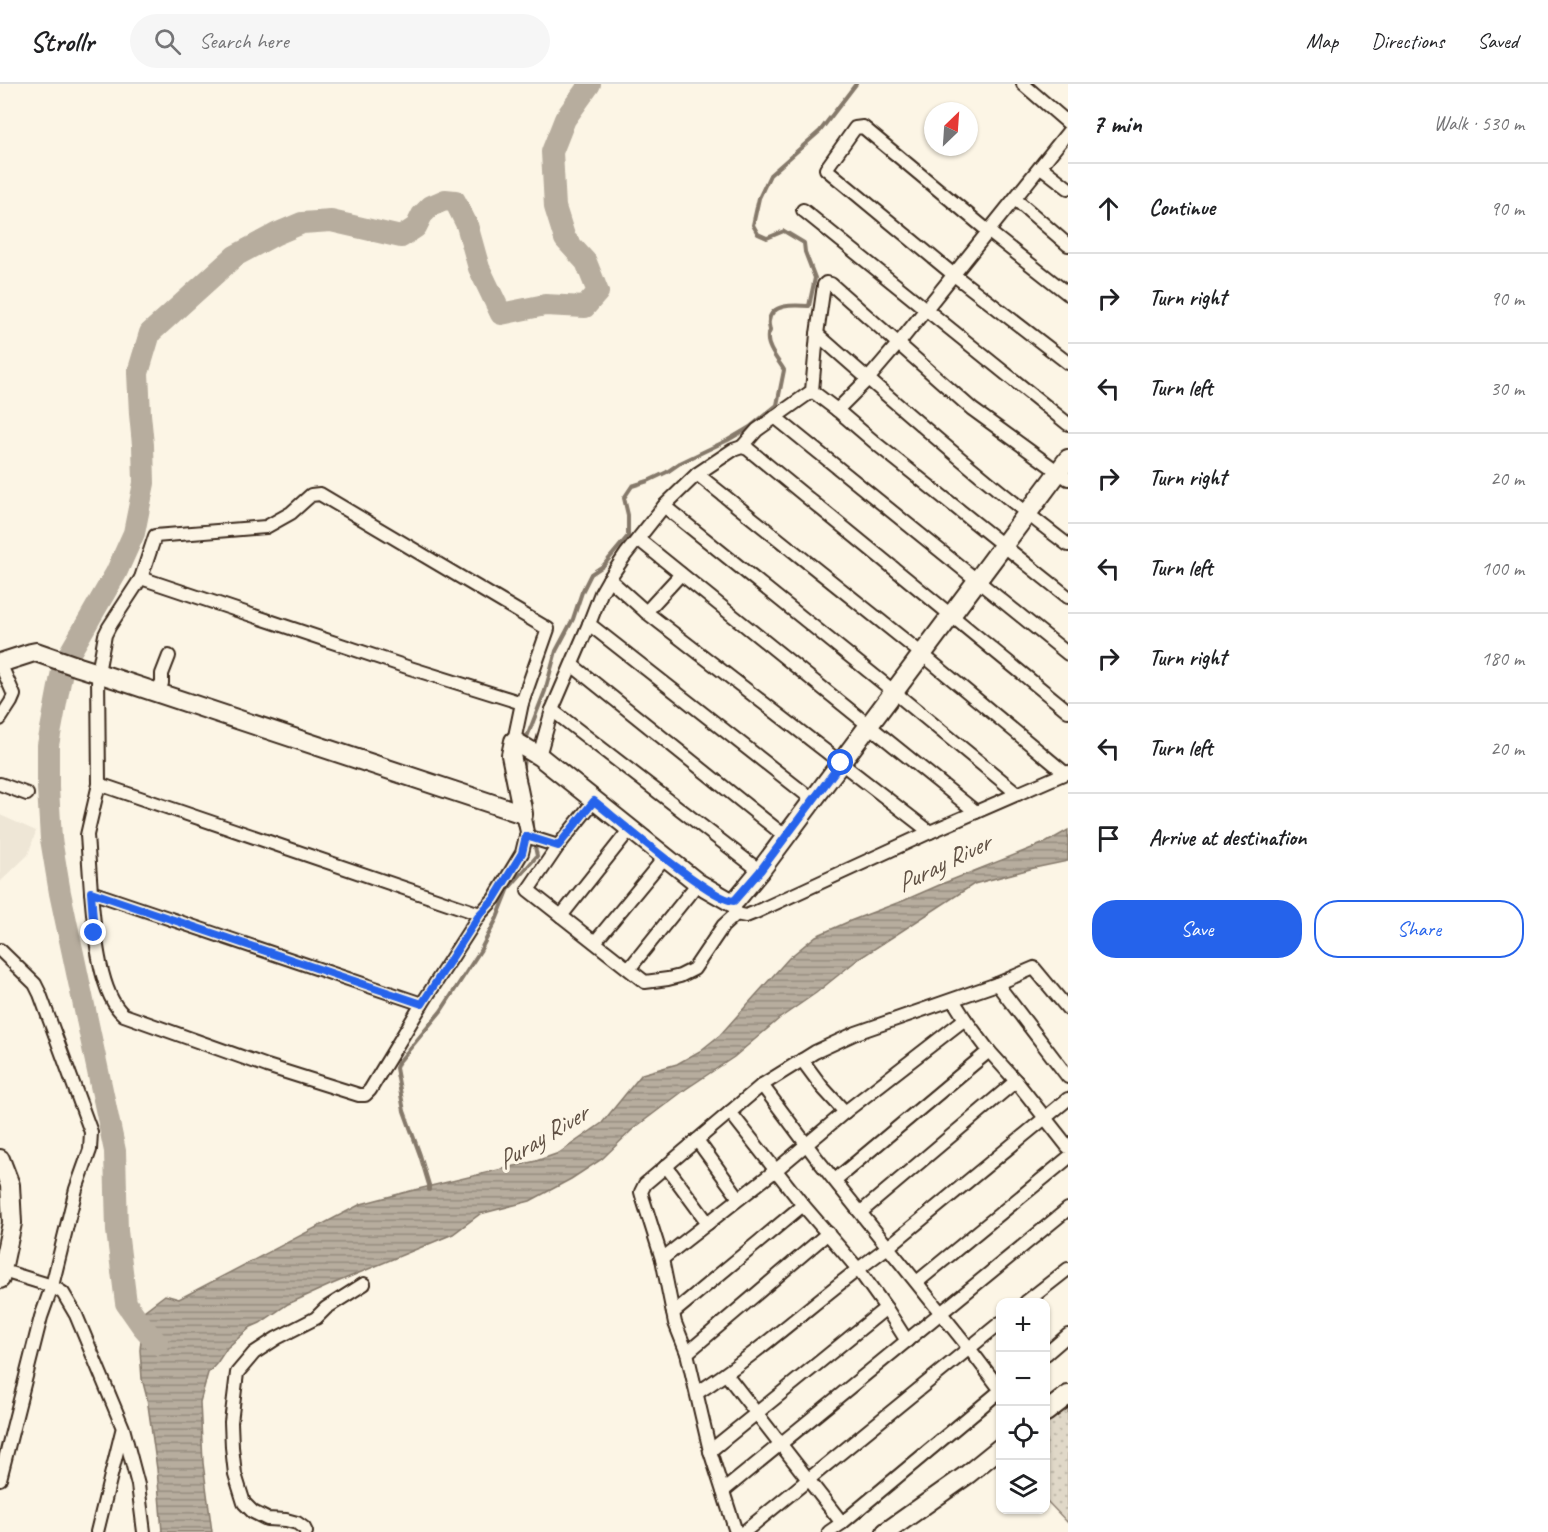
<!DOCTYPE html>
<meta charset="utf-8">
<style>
body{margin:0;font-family:Caveat,sans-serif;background:#f6f6f6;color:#202124}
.controls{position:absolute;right:18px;bottom:18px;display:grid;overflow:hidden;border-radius:12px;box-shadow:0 2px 4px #0004}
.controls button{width:54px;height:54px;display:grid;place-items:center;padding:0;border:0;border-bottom:2px solid #e0e0e0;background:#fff;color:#202124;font:30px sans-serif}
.compass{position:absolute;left:924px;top:18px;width:54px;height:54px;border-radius:50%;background:#fff;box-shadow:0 2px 4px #0004;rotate:25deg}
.stop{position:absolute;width:18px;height:18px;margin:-14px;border:4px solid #2563eb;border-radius:50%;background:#fff}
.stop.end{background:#2563eb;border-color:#fff;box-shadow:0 2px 6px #0008}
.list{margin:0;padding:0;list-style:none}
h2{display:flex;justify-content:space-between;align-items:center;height:78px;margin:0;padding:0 24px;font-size:26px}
h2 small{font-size:20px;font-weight:400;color:#757577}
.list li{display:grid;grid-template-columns:39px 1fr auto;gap:18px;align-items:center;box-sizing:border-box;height:90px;padding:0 24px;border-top:2px solid #e0e0e0}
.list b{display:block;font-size:22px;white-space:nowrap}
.list em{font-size:20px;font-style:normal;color:#757577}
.actions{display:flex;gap:12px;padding:18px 24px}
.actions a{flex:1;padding:14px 0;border:2px solid #2563eb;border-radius:24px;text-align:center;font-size:21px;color:#2563eb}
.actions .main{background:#2563eb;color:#fff}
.icon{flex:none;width:33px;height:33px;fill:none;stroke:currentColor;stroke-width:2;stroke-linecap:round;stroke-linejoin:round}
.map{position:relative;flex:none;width:1068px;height:1448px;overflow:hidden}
header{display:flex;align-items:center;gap:36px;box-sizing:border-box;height:84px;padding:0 30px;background:#fff;border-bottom:2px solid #e0e0e0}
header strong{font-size:28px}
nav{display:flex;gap:33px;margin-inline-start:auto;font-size:21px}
.search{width:420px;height:54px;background:#f6f6f6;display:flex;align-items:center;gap:15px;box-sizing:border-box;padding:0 21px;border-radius:33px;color:#757577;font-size:22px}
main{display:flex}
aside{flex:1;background:#fff}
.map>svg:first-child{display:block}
</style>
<header>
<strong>Strollr</strong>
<div class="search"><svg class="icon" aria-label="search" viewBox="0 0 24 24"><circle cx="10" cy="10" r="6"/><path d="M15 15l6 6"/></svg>Search here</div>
<nav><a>Map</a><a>Directions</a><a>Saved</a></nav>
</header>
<main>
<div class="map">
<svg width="1068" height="1448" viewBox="0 0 1068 1448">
<defs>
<pattern id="green-dots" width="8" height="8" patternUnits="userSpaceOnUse" patternTransform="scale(1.5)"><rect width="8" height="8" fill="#e0d8c8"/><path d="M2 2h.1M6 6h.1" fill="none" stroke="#c1baab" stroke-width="1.8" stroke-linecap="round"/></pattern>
<pattern id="water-rules" width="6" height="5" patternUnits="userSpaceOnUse" patternTransform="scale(1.5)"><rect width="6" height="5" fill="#b7ad9e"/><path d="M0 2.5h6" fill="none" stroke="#968d80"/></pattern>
</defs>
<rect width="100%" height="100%" fill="#fcf5e5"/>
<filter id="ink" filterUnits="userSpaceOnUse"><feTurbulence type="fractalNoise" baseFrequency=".0167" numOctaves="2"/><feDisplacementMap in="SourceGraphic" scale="12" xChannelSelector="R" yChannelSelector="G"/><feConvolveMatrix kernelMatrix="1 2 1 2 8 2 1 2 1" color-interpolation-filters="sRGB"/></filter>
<g filter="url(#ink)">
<polygon fill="#eee6d6" points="0,731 36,747 28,771 0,798"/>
<polygon fill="url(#green-dots)" stroke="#8e8173" stroke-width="1.5" points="1068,1316 1068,1439 1046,1416 1046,1333"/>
<polygon fill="url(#water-rules)" stroke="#85796b" stroke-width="1.5" points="1068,746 1068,777 1034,784 974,800 857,876 816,909 780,934 734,973 686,1005 633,1045 602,1075 571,1095 530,1117 480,1130 453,1150 330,1201 288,1220 260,1239 251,1243 227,1264 217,1279 208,1289 200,1318 203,1379 212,1448 162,1448 157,1385 147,1314 142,1295 140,1266 144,1227 165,1211 179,1215 361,1120 414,1106 536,1077 559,1069 602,1039 642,990 677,980 700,967 720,951 789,874 816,852 850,837 905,816 944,799 1047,758"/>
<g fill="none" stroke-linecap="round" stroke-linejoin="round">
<g stroke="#85796b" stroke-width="4">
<path d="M527,659V653L545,607L556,567L573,535L582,508L591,490L603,482L628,452V431L624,414L632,402L648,397L667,388L680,379L728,356L750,343L777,321L784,286C778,276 766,263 768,251C768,250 770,248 770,247C770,244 768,240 769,237C771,219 795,221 809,222L815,194L805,168L804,159L784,147L767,154L758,150L753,141L759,114L770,91L820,47L856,0"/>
<polyline points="523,688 523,682 525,669"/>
<polyline points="528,711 531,720 532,744"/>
<polyline points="429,1106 429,1101 420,1071 404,1027 396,984 398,979 441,927 480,867 497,834 509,804 537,772 534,758"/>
</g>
<polyline stroke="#b7ad9e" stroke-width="22" points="158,1260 142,1242 126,1219 117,1147 115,1067 60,809 51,755 48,704 48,661 62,587 68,572 116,489 134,449 144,399 143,361 140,330 138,289 150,249 235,172 276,150 302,139 331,137 401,153 416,143 422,131 431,122 445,116 455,117 467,141 479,184 501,230 545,221 585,223 598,208 586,178 565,155 555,123 552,68 565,35 590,0"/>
<g stroke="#3b2a1e" stroke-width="16">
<g id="street">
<polyline points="1023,0 1068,39"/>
<polyline points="1068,48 898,260 868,295 837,326 879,362 1068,513"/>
<polyline points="1041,83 1068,104"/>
<polyline points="1015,115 1068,161"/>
<polyline points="803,126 1068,340"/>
<polyline points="1068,210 988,147 863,43 855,44 826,85 954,191 1068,279"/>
<path d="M817,250C899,322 981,395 1068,461"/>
<polyline points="812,307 837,326"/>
<polyline points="775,333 1068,570"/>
<polyline points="742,363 757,346 812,307 817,250 824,201 826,199 831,200 972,325 1068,395"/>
<polyline points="697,390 922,570 1065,689"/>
<polyline points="664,422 882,598 1018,710"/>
<polyline points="638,455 976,728"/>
<polyline points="141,494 410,584 522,619"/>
<polyline points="609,495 646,528 930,748"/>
<polyline points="646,528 681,490"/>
<polyline points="0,579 14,611 11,618 0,635"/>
<polyline points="572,581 786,753"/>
<polyline points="158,609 162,599 162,590 169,572"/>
<polyline points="552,626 760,787"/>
<polyline points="539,672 552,626 589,540"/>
<polyline points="0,700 27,710"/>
<polyline points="99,700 480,830"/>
<polyline points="813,716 589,540 601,509 609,495 626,470 664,422 697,390 733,366 742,363 748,365 1068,627"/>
<polyline points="594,717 558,762 528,806 645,898 668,895 680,892 694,885 723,842 736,830 734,817"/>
<polyline points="526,752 558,762"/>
<path d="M91,808C94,840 98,910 124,931L267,982L359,1011H365L370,1006L422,920L480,830L494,815L522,769L527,748L523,730"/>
<polyline points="736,830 746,832 756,828 930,748 1068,688"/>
<polyline points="561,832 630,745"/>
<polyline points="595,858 665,773"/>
<polyline points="0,866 35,900 40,910 91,1048 90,1066 76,1105 52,1202 41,1233 0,1395"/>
<polyline points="629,885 698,799"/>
<polyline points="997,900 1068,993"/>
<polyline points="953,916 965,935 989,967 1016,997 1068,1063"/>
<polyline points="422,920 91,808 87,751 99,700 98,589 105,551 109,543 141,494 155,452 266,443 291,429 311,411 320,410 548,545 522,619 514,657"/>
<polyline points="802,976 822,1003 845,1028"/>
<polyline points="762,1001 818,1076 969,1264 1000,1305"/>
<polyline points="730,1028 803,1121 858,1185 886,1224 907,1257"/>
<polyline points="697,1056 739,1114"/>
<polyline points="666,1082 708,1139"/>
<polyline points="835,1096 989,967"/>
<polyline points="861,1128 1016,997"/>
<polyline points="662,1175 776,1086 845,1028 965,935"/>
<polyline points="0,1186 52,1202 63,1209 76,1231 123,1344 138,1401 144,1448"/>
<polyline points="917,1198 1068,1074"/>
<polyline points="1026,1218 1068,1185"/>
<polyline points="673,1229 803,1121"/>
<polyline points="687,1269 828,1149"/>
<polyline points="1046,1270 1068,1251"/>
<polyline points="726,1290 842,1439"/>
<path d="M697,1309C764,1266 823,1209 888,1163L1068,1015"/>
<polyline points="710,1367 886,1224"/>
<polyline points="723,1407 1068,1125"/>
<polyline points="97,1448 122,1347"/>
<polyline points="306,1448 304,1444 297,1439 286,1436 267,1435 253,1428 244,1419 235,1390 232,1363 231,1338 237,1289 254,1269 277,1254 316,1234 326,1224 364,1200"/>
<polyline points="736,1448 710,1367 687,1269 675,1239 662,1175 643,1115 641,1108 645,1100 762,1001 815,968 856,949 997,900 1034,884 1068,925"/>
<polyline points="744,1448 1000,1239"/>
<polyline points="829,1448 842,1439 1000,1307"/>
</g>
</g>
<g stroke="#3b2a1e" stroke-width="22">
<g id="secondary">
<polyline points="0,579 31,569 36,568 79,583 98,589 523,730 511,671 514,657 539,672 698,799 731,818 736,816 760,787 1068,375"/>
<polyline points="0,1075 10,1101 12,1139 0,1195"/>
<polyline points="1046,1328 1068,1311"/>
<polyline points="886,1448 968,1390 1000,1364"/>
</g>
</g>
<use href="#street" stroke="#fcf5e5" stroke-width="12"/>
<use href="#secondary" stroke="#fcf5e5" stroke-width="18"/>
</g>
</g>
<g fill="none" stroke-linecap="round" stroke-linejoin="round" filter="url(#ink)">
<path stroke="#2563eb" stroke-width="8" d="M94,849L91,808L422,920L480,830L494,815L522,769L526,752L558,762L594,717C617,735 712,817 734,817L760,787L841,679"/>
</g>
<g text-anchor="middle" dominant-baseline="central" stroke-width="6" stroke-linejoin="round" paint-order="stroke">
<g font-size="26" font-style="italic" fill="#605144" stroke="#fcf5e5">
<text transform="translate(943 779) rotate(-26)">Puray River</text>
<text transform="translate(542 1053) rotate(-31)">Puray River</text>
</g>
</g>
</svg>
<div class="controls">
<button>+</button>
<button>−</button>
<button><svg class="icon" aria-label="locate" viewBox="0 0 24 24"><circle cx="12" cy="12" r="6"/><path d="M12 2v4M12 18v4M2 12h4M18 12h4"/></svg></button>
<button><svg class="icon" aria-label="layers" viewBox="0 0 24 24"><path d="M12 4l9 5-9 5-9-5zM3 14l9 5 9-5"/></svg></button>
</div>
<svg class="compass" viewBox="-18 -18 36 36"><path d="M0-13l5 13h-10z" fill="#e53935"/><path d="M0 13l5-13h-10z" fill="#757577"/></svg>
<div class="stop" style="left:841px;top:679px"></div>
<div class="stop end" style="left:94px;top:849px"></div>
</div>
<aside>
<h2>7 min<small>Walk · 530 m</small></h2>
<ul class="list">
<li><svg class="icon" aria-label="ahead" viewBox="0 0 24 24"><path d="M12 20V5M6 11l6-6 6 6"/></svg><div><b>Continue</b></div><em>90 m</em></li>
<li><svg class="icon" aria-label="right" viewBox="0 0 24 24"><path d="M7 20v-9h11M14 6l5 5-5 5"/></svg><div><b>Turn right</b></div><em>90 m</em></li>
<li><svg class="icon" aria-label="left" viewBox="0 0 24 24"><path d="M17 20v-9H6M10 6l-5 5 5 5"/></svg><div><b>Turn left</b></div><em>30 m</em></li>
<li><svg class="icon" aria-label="right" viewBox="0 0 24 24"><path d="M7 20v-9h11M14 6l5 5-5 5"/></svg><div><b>Turn right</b></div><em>20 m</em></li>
<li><svg class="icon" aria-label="left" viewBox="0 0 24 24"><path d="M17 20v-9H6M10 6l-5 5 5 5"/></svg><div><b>Turn left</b></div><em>100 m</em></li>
<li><svg class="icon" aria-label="right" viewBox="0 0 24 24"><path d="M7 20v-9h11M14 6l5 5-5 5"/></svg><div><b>Turn right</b></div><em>180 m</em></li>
<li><svg class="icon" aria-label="left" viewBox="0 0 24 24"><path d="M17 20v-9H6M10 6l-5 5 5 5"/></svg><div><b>Turn left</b></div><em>20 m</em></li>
<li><svg class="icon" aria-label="arrive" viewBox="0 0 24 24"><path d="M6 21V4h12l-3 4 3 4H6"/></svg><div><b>Arrive at destination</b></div></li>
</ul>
<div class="actions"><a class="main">Save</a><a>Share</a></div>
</aside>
</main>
